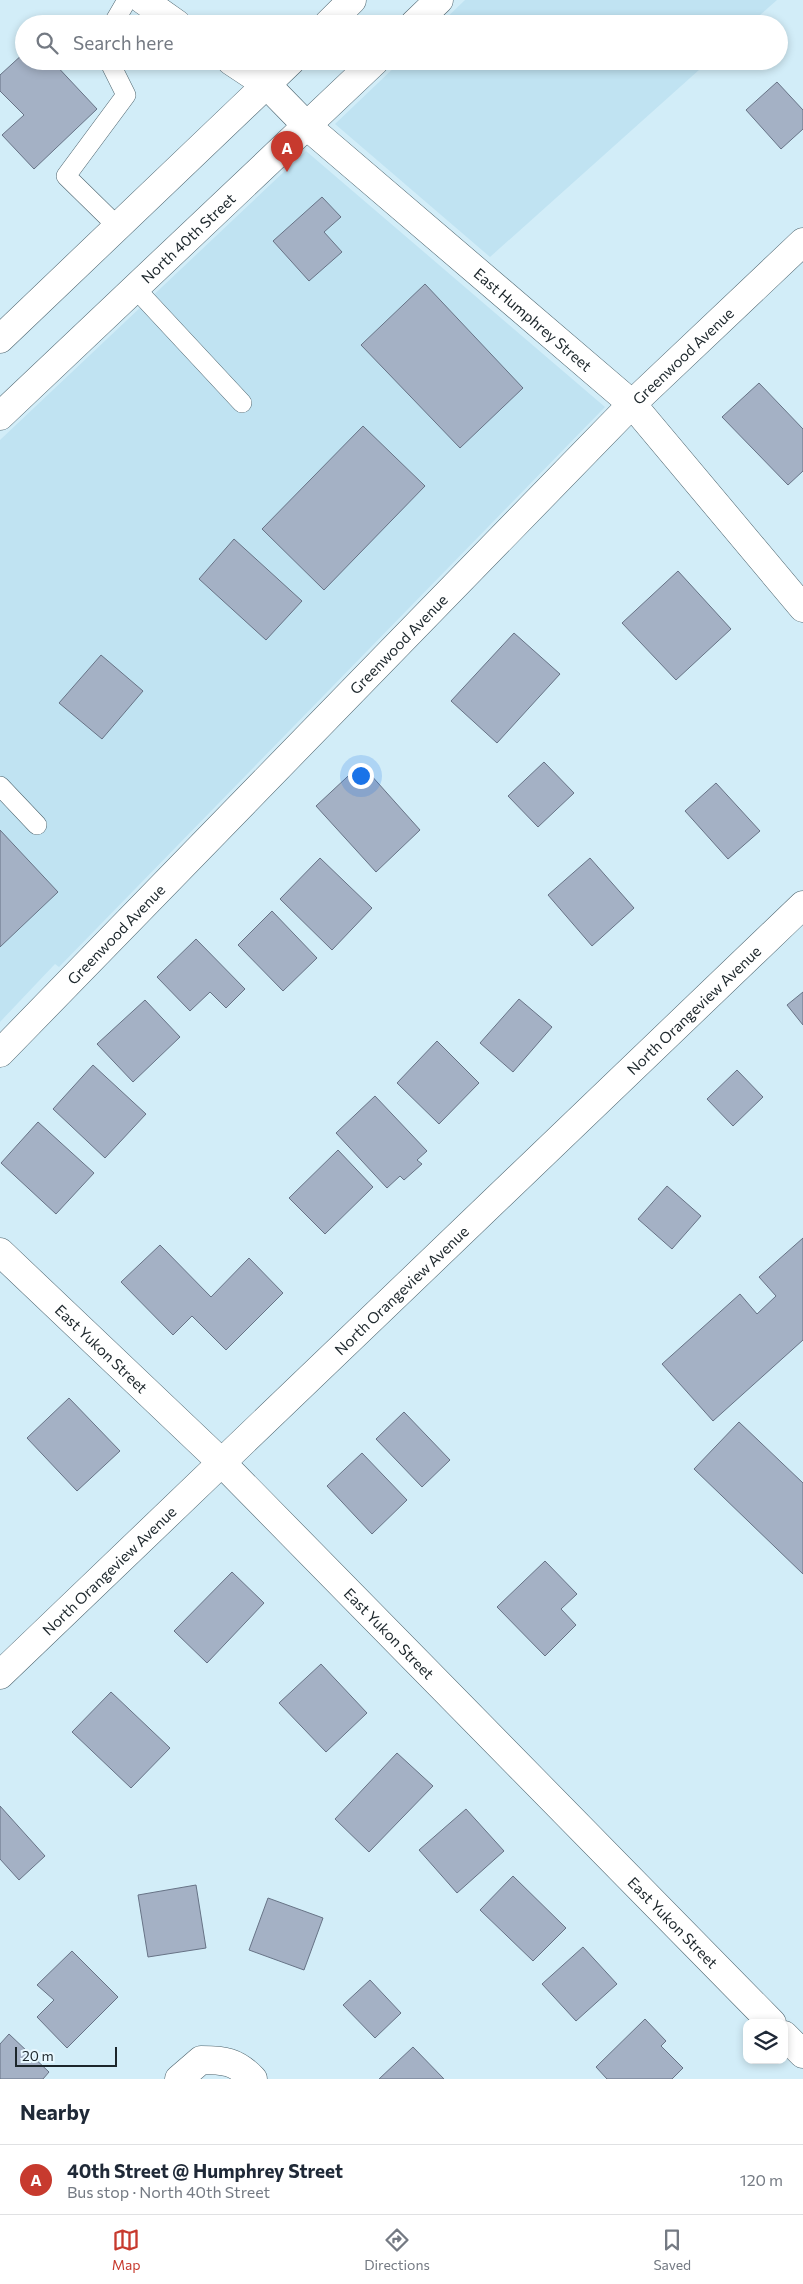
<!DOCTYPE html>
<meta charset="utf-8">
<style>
body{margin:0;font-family:Commissioner,sans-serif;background:#f2f2f3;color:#1f2937}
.controls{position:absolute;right:15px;bottom:15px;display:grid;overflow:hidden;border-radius:10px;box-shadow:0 2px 8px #0003}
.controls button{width:45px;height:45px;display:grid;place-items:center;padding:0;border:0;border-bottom:1px solid #e0e1e3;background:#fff;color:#1f2937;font:25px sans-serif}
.scale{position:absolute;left:15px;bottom:12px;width:102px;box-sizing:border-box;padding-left:5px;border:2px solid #1c262b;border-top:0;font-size:14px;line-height:18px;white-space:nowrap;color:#1c262b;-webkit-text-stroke:4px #e8f8ff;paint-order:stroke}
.you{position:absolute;left:360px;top:775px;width:18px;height:18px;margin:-12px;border:4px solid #fff;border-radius:50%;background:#1a73e8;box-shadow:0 0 0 8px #1a73e833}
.badge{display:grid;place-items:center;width:32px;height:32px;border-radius:50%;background:#c73a2e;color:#fff;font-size:16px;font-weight:700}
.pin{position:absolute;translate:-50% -41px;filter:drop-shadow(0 1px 2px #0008)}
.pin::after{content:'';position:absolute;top:26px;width:18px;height:15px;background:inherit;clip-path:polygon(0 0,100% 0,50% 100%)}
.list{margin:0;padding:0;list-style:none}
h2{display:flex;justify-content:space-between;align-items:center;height:65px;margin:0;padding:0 20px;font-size:21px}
h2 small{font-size:16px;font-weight:400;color:#747a83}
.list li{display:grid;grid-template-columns:32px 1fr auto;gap:15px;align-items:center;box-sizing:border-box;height:70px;padding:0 20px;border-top:1px solid #e0e1e3}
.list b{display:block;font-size:19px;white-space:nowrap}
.list p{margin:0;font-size:16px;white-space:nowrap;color:#747a83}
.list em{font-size:16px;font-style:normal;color:#747a83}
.icon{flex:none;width:28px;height:28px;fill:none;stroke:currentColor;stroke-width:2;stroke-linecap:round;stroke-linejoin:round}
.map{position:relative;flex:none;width:803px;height:2079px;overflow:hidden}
.search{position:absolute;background:#fff;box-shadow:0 2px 8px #0003;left:15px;right:15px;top:15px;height:55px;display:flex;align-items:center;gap:12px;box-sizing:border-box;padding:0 18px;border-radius:28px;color:#747a83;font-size:19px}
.sheet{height:135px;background:#fff}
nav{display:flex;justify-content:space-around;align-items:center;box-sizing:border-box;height:70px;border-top:1px solid #e0e1e3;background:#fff;font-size:14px;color:#747a83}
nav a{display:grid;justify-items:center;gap:2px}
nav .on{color:#c73a2e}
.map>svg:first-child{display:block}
</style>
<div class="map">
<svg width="803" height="2079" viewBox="0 0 803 2079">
<rect width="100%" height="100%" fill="#d2edf8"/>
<g fill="#c0e3f2">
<polygon points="465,0 777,0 750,24 440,24"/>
<polygon points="401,61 709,61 490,257 335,124"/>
<polygon points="306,151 605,407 59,967 55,964 0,1022 0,440"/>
</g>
<g fill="#a4b1c5" stroke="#677386">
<polygon points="24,53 24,61 52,61 97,109 34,169 2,135 24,115 0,91 0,75"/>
<polygon points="777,82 803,110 803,129 781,149 746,110"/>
<polygon points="322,197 341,217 324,232 342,252 309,281 273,241"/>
<polygon points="425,284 523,388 460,448 361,345"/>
<polygon points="759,383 803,429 803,471 788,485 722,417"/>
<polygon points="363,426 425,486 324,590 262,529"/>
<polygon points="234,539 302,601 266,640 199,579"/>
<polygon points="678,571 731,629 676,680 622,623"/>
<polygon points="514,633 560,674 497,743 451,701"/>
<polygon points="101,655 143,691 102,739 59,703"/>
<polygon points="544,762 574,793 538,827 508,796"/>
<polygon points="361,764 420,830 376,872 316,806"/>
<polygon points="716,783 760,831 728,859 685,811"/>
<polygon points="0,830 58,892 0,947"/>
<polygon points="320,858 372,908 332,950 280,899"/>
<polygon points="590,858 634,908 592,946 548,895"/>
<polygon points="272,911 317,958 283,991 238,945"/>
<polygon points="196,939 245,989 226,1008 210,992 190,1011 157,977"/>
<polygon points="803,992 803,1025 787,1005"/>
<polygon points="519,999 552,1027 513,1072 480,1043"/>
<polygon points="145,1000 180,1037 133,1082 97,1044"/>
<polygon points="437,1041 479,1083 439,1124 397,1083"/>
<polygon points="93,1065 146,1114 105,1158 53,1109"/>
<polygon points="737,1070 763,1097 733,1126 707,1099"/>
<polygon points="375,1096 427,1151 417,1160 422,1164 404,1180 400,1176 387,1188 336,1133"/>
<polygon points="38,1122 94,1173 56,1214 1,1163"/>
<polygon points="338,1150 373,1187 325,1234 289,1198"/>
<polygon points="667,1186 701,1216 672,1249 638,1219"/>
<polygon points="803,1238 803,1340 713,1421 662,1364 740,1294 757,1314 776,1296 759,1277"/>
<polygon points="160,1245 211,1297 249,1258 283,1293 226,1350 192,1316 173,1335 121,1282"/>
<polygon points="69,1398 120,1451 77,1491 27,1438"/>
<polygon points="404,1412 450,1460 422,1487 376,1439"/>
<polygon points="739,1422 803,1483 803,1574 694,1469"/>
<polygon points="362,1453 407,1500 372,1534 327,1486"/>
<polygon points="545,1561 577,1594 561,1609 576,1625 545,1656 497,1607"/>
<polygon points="232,1572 264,1603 207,1663 174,1631"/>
<polygon points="321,1664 367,1713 326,1752 279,1703"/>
<polygon points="111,1692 170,1748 131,1788 72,1732"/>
<polygon points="397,1753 433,1786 369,1852 335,1819"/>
<polygon points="0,1806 45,1856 19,1880 0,1859"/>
<polygon points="466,1809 504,1851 457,1893 419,1850"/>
<polygon points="513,1876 566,1928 533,1961 480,1910"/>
<polygon points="196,1885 206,1948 148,1957 138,1895"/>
<polygon points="268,1898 323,1918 304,1970 249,1950"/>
<polygon points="583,1947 617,1984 576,2021 542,1984"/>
<polygon points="72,1951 118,1997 67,2048 37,2017 54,2000 37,1985"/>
<polygon points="370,1980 401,2013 375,2038 343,2005"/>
<polygon points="645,2019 666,2041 661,2046 683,2068 672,2079 607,2079 596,2067"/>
<polygon points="9,2034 49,2072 43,2079 0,2079 0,2044"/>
<polygon points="413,2047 444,2079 379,2079"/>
</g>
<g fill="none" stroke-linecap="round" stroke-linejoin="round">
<g stroke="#4c636d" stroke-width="20">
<g id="service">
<polyline points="113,24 127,0"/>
<polyline points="109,61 126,95 66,176 118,227"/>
<polyline points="135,288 242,403"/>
<polyline points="0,786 37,825"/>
</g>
</g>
<g stroke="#4c636d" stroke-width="29">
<g id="minor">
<polyline points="143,0 177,24"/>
<path id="s1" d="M231,61L267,85L307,126L632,404L803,608"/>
<path id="s2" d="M0,1053L632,404L803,242"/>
<path id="s3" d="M0,1675L803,905"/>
<path d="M179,2079L201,2060C224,2060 236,2061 253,2079"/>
</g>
</g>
<g stroke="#4c636d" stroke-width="29">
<g id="tertiary">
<path id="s4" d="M0,1252L221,1462L772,2023"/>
<polyline points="784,2035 803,2054"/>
</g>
</g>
<g stroke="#4c636d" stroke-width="29">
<g id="secondary">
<polyline points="328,24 352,0"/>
<polyline points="414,24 439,0"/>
<polyline points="0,339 291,61"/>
<path id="s5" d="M0,416L375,61"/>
</g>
</g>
<use href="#service" stroke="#fff" stroke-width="19"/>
<use href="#minor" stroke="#fff" stroke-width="28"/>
<use href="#tertiary" stroke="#fff" stroke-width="28"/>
<use href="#secondary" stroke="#fff" stroke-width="28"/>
</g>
<g text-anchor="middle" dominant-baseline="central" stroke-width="4" stroke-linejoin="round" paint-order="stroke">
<g font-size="15" fill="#1c262b" stroke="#e8f8ff">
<text stroke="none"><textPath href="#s5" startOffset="259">North 40th Street</textPath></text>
<text stroke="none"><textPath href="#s1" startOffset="398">East Humphrey Street</textPath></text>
<text stroke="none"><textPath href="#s2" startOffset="976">Greenwood Avenue</textPath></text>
<text stroke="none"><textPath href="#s2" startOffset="571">Greenwood Avenue</textPath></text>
<text stroke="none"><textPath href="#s2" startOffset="166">Greenwood Avenue</textPath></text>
<text stroke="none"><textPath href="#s3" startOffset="961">North Orangeview Avenue</textPath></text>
<text stroke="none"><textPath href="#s3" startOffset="556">North Orangeview Avenue</textPath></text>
<text stroke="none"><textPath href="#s4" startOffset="140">East Yukon Street</textPath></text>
<text stroke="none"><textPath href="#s3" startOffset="151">North Orangeview Avenue</textPath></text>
<text stroke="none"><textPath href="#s4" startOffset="545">East Yukon Street</textPath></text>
<text stroke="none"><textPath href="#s4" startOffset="950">East Yukon Street</textPath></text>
</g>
</g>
</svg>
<div class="controls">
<button><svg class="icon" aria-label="layers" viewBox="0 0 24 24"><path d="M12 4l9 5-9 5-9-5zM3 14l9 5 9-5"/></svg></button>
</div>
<div class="scale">20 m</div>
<div class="you"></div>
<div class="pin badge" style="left:287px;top:172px">A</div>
<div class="search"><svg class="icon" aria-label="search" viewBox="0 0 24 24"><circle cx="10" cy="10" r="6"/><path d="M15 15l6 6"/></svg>Search here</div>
</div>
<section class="sheet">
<h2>Nearby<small></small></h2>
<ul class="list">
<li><span class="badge">A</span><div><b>40th Street @ Humphrey Street</b><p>Bus stop · North 40th Street</p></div><em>120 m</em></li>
</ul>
</section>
<nav>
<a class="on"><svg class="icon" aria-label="map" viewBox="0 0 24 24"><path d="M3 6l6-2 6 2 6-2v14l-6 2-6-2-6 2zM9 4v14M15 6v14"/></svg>Map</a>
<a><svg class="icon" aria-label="directions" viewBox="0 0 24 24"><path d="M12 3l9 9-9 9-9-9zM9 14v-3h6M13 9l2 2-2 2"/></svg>Directions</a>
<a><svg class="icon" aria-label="saved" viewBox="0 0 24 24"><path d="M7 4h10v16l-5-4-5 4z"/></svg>Saved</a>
</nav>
